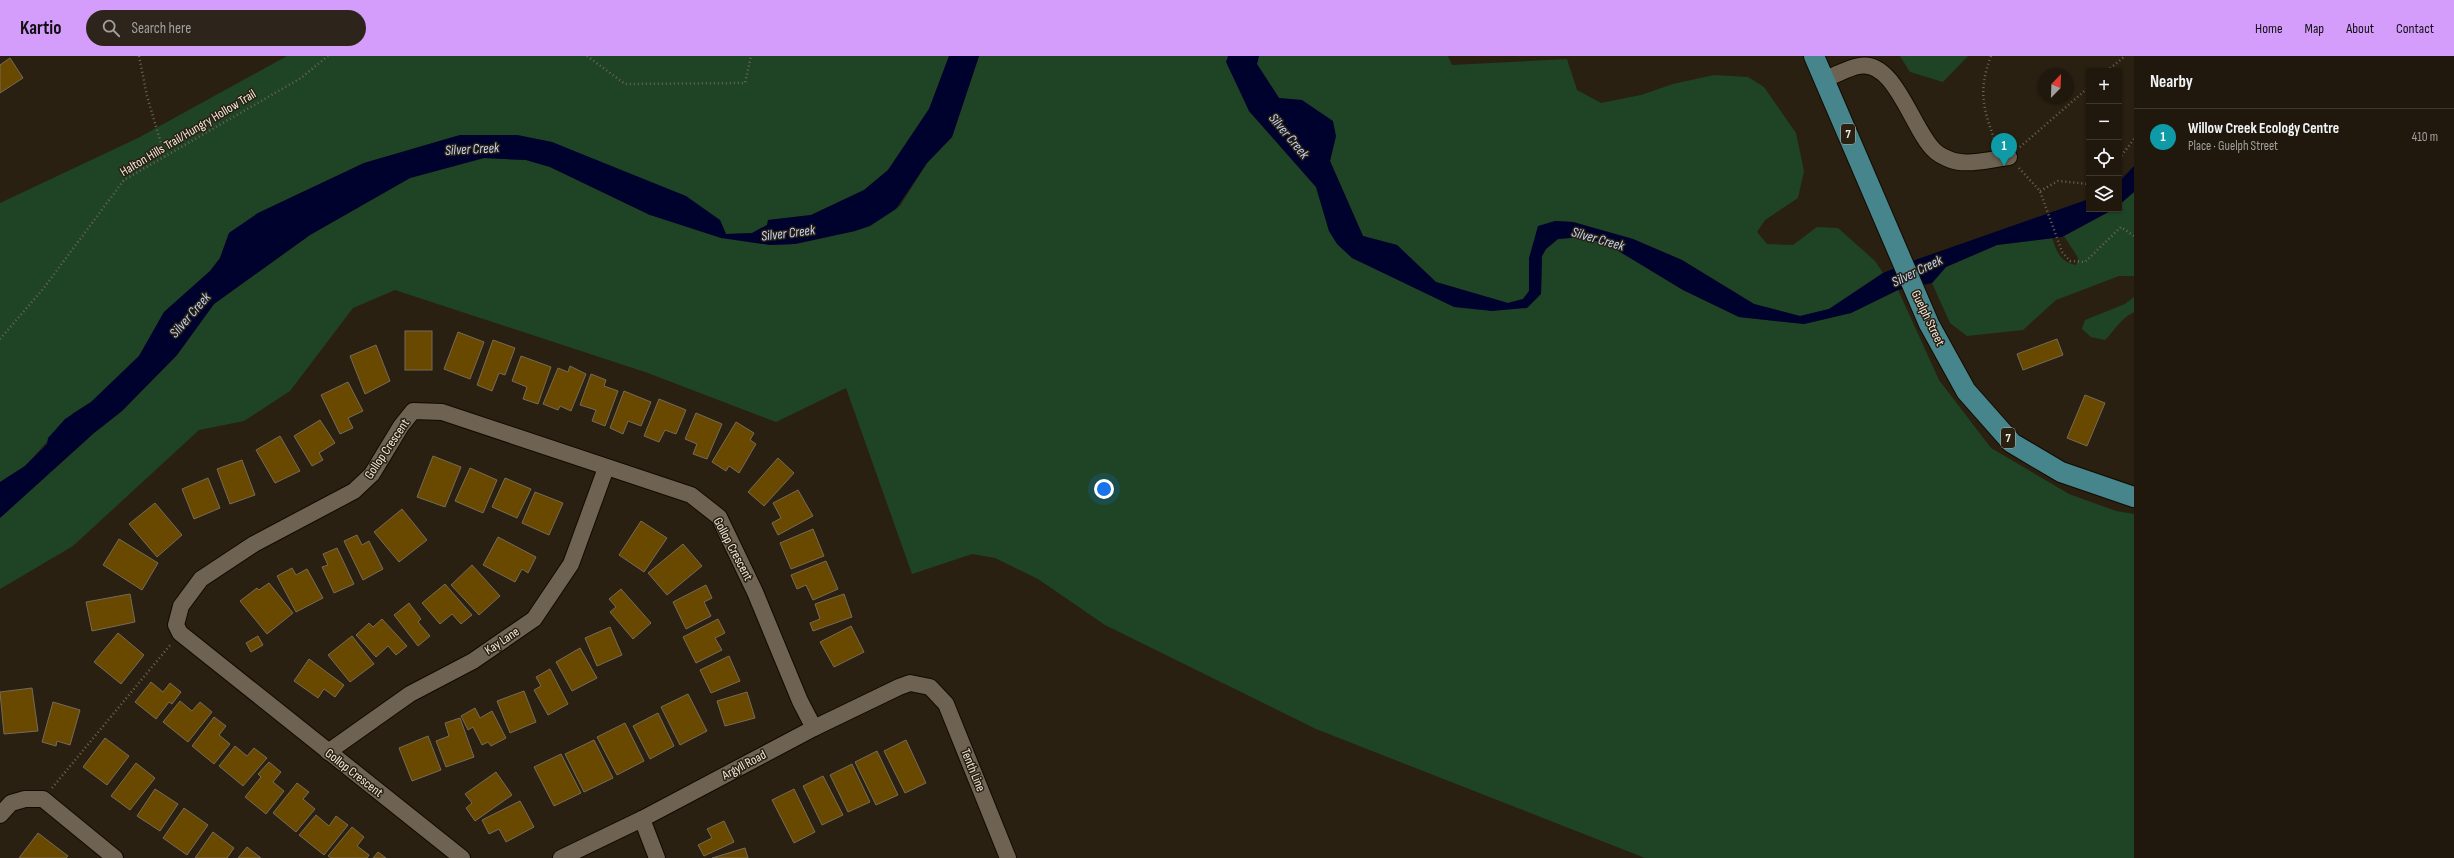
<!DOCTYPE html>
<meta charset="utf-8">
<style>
body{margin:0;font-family:"Sofia Sans Condensed",sans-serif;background:#2d251b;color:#f1f3f6}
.controls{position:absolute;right:12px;top:12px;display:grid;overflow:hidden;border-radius:0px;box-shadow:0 1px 3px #0004}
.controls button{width:36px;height:36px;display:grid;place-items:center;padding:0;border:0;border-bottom:1px solid #3d372e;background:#20180d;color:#f1f3f6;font:20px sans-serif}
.compass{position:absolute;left:2038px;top:12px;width:36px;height:36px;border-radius:50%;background:#20180d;box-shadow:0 1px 3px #0004;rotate:23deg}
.you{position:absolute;left:1104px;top:433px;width:14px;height:14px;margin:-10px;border:3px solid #fff;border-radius:50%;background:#1a73e8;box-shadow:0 0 0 6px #1a73e833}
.badge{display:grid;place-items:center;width:26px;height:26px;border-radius:50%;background:#d49cfb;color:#fff;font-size:13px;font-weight:700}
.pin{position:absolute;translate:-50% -33px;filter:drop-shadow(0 1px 2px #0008)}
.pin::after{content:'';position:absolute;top:21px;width:14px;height:12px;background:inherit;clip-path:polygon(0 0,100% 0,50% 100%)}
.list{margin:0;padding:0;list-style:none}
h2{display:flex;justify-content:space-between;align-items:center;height:52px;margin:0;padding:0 16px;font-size:17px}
h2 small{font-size:13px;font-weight:400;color:#a2a09d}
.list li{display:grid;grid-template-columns:26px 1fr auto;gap:12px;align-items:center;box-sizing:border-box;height:56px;padding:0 16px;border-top:1px solid #3d372e}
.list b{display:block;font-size:15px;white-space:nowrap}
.list p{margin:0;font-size:13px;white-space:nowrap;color:#a2a09d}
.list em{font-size:13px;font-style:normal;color:#a2a09d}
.icon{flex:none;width:22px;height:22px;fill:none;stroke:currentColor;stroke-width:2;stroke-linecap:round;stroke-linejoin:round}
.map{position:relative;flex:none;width:2134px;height:802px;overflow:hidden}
header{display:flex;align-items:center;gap:24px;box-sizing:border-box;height:56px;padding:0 20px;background:#d49cfb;color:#111}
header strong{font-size:19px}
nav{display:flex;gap:22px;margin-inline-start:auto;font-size:14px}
.search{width:280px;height:36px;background:#2d251b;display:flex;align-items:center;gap:10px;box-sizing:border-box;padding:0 14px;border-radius:22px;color:#a2a09d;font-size:15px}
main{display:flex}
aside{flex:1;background:#20180d}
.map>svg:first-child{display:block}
</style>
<header>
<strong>Kartio</strong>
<div class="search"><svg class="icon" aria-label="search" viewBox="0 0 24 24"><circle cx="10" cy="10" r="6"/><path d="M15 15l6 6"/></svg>Search here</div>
<nav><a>Home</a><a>Map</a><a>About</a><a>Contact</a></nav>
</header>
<main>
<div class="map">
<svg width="2134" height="802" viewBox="0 0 2134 802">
<rect width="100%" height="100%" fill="#2a2011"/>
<g fill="#1f4425">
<polygon points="287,0 949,0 929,53 888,114 864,134 811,159 768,164 767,169 752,177 726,178 720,164 552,86 517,79 460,79 364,107 258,157 229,177 220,202 210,215 164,256 139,300 91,346 73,357 25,410 0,426 0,147 138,82"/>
<polygon points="979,0 1228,0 1249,55 1316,131 1329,175 1340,191 1356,204 1492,255 1541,238 1542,200 1546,193 1558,183 1582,181 1607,188 1683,234 1739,261 1804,268 1851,257 1898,234 1939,324 1991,392 2069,438 2116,455 2134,458 2134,802 1645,802 1316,673 1105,569 1038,523 995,502 972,498 912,518 846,332 776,366 648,317 395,234 353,252 290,335 244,365 199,374 73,490 0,533 0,462 94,377 122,355 177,299 214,248 310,179 410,122 484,102 526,104 550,111 650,159 770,189 795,188 855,175 900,150 927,107 952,81"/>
<polygon points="1259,0 1448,0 1452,9 1567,3 1577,34 1601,47 1641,39 1673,28 1714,19 1748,21 1764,31 1796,77 1804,115 1798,142 1765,164 1757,176 1767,188 1793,189 1817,171 1838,172 1875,205 1883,217 1829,253 1800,260 1754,248 1682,204 1633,183 1573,166 1555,165 1529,202 1529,235 1523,243 1508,247 1436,226 1397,189 1363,180 1330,105 1336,80 1302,44 1279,42 1257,8"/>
<polygon points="1900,0 1968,0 1943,26 1910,16"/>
<path d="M2134,136V220H2119L2056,244L2023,274L1967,280L1950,267L1932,227L1946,211L1997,189L2052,182C2057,196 2060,206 2076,209L2078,203L2077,200L2064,180L2114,153H2119V149Z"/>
<path d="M2134,241V256C2120,263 2115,274 2105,284L2091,281L2082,273L2085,264L2125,248Z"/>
</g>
<g fill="#00022e">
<polygon points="949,0 979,0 952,81 927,107 896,153 870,170 855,175 795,188 770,189 721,182 650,159 550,111 526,104 484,102 410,122 310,179 214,248 177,299 122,355 94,377 0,462 0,426 25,410 47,388 48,382 65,363 91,346 139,300 164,256 210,215 220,202 229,177 258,157 364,107 460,79 517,79 552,86 686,140 720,164 726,178 752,177 767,169 768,164 811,159 864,134 888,114 929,53"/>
<polygon points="1228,0 1259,0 1257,8 1279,42 1302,44 1333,65 1336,80 1330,105 1363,180 1397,189 1436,226 1508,247 1523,243 1529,235 1529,202 1538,170 1555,165 1573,166 1633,183 1682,204 1754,248 1800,260 1829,253 1883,217 1915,204 2089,143 2089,153 2114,153 2062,181 1997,189 1946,211 1932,227 1898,234 1851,257 1804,268 1739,261 1683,234 1607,188 1582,181 1558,183 1546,193 1542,200 1541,238 1527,252 1492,255 1454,251 1352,202 1337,188 1329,175 1316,131 1249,55 1226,6"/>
<polygon points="2134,110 2134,136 2119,149 2119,126"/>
</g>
<g fill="#694800" stroke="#766b59">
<polygon points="10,2 23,22 0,37 0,9"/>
<rect x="405" y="275" width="27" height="39"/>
<polygon points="458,276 484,286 470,323 444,313"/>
<polygon points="2057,283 2063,299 2023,314 2017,298"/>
<polygon points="493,284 515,292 505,319 499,317 492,335 477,329"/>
<polygon points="376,289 390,325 365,338 350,300"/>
<polygon points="521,300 551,311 538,348 523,343 527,331 512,325"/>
<polygon points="570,310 586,318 571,355 560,350 558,354 543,348 558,312 568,316"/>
<polygon points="591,318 606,324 604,330 618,335 605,370 592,365 596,354 580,349"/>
<polygon points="348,326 363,355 348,362 353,372 340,378 321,339"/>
<polygon points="624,335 651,346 641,370 628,365 623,378 610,372"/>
<polygon points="2085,339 2105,347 2087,390 2067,382"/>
<polygon points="659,343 686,354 676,378 665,374 659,386 644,380"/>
<polygon points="696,357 722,368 707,403 693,398 697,388 685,383"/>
<polygon points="320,364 335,387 319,397 323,404 312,410 294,380"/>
<polygon points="736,366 754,377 750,384 756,388 739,417 729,410 726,415 712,406"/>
<polygon points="280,380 300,415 275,427 256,394"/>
<polygon points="433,400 461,411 445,451 417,441"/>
<polygon points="778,402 794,417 764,450 748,436"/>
<polygon points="242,404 255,439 230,448 217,413"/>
<polygon points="470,412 497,424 483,457 455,445"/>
<polygon points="208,422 220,452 194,463 182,433"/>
<polygon points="505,422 531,433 517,462 492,451"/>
<polygon points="798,434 813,460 778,479 772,467 781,462 773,447"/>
<polygon points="535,436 563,447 549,479 522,467"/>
<polygon points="155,447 182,479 157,501 129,468"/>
<polygon points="402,453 427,484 399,506 374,476"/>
<polygon points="641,465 667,482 644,516 619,499"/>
<polygon points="813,473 824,500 791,513 780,487"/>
<polygon points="357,479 362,489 369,485 383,513 363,524 344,485"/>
<polygon points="498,481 536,501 528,517 522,513 515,526 483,509"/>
<polygon points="119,483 158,507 142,534 103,509"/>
<polygon points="683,488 702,510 667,539 648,517"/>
<polygon points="337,492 354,528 334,537 322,511 328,509 323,498"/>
<polygon points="826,505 838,533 813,544 806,529 797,533 791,519"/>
<polygon points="472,509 500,540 479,559 451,529"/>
<polygon points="292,512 296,519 307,513 323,542 296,556 277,520"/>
<polygon points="269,527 293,557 267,578 240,545 257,532 259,534"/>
<polygon points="445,528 472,559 461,568 452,558 440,568 422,547"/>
<polygon points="706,529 712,542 704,546 711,560 686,573 673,546"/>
<polygon points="621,533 651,567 633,583 610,556 616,551 609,543"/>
<polygon points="130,538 135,566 92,575 86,546"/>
<polygon points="844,538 852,561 813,575 810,567 820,563 815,548"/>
<polygon points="409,547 421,563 418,566 430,580 418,590 394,559"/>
<polygon points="382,563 407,590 396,599 388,590 376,601 356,579 369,567 373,571"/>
<polygon points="718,563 725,577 715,582 722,594 696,607 683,581"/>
<polygon points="851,570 864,596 834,611 820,586"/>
<polygon points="610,571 622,599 597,610 585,582"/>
<polygon points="118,577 144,599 121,628 94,606"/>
<polygon points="258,580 263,589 251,596 246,587"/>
<polygon points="352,580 374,608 350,626 328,599"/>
<polygon points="580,592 597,622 572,635 556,606"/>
<polygon points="729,600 740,625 711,637 700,614"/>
<polygon points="309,603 344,629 335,641 324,633 318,642 294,625"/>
<polygon points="550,613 568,648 548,659 534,634 541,630 536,621"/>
<polygon points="151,626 163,636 170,627 181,636 172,648 169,646 156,663 135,646"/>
<polygon points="32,632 38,675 4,678 0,636"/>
<polygon points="524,635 536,666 510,677 497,645"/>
<polygon points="747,636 755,662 725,670 717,645"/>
<polygon points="688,638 707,675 680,689 661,651"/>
<polygon points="180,645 192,655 200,646 212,656 188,686 163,666"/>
<polygon points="53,646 80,654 70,689 57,685 56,690 42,686"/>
<polygon points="475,652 480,662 492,655 506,682 491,690 488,686 482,689 473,671 468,674 461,660"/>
<polygon points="658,657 674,690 650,703 633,670"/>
<polygon points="214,661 226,670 219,679 230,688 214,708 192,690"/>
<polygon points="460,662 474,701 446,711 436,685 449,680 445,667"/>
<polygon points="625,667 644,705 617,719 597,681"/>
<polygon points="428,680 441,714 412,725 399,692"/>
<polygon points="105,682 129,700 107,729 83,711"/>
<polygon points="594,684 613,722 584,736 565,698"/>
<polygon points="906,684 926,727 905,737 884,695"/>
<polygon points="235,690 247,700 254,692 267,702 243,730 219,710"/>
<polygon points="877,695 898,739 876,749 855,706"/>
<polygon points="561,698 581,737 554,750 534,711"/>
<polygon points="269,706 281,716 273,726 284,735 266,758 245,741 261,721 258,718"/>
<polygon points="136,707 155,722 130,754 111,740"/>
<polygon points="852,708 870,746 848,756 830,719"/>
<polygon points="496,716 512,739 475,765 466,752 472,747 465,738"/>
<polygon points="823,720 843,759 822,769 803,730"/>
<polygon points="297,727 309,736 303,743 315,753 296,776 273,757"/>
<polygon points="155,733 178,748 160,775 137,760"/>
<polygon points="794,733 815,776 794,787 772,744"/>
<polygon points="520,745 534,771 506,786 499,773 489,778 482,764"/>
<polygon points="184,752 208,769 187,799 163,782"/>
<polygon points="316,759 329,770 336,760 348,769 324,799 299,779"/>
<polygon points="724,765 734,786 704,800 698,789 712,782 707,773"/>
<polygon points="352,771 364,781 357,790 369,799 367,802 331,802 328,800"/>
<polygon points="213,776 234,792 227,802 195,802"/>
<polygon points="38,777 68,800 66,802 19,802"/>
<polygon points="247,791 261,802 238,802"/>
<polygon points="745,792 748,802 712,802"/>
<polygon points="378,796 386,802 373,802"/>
</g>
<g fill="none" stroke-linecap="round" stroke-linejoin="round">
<g stroke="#120a00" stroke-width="18">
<g id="minor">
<path d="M1825,23C1836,19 1848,12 1859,10C1895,2 1913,76 1935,95C1938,98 1946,102 1951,104C1967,110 1992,103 2009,101"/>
<polyline points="328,696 410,638 473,605 534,563 571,508 606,412"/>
<polyline points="0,759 11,747 25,743 43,743 115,802"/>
<polyline points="642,763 657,802"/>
<polyline points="462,802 180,577 176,569 181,550 201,523 254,488 354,435 372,418 401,370 413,355 442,356 691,439 719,461 755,536 800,645 814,672"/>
<polyline points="561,802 642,763 814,672 899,631 910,627 930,631 946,648 1008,802"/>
</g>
</g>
<g stroke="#120a00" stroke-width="22">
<polyline id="major" points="1814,0 1929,268 1966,335 2012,387 2061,416 2134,441"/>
</g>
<g stroke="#6d6557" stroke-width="2.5" stroke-dasharray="1 3" stroke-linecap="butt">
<polyline points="139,0 147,40 165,101"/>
<polyline points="587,0 625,28 745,27 751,0"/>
<path d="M1991,0C1977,37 1984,54 1996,88"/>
<polyline points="2107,15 2125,0"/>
<polyline points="2020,91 2089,31"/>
<polyline points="2119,103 2134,83"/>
<polyline points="2019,112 2040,135 2062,196 2070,205 2085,206 2121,171 2134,180"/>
<polyline points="2040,135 2058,125 2089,128"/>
<polyline points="0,283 43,233 124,124 301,22 328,0"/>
<polyline points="52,732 171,588"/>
</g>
<use href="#minor" stroke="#6e6352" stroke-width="16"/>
<use href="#major" stroke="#45858b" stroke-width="20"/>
</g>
<g text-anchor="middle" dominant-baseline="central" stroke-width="3" stroke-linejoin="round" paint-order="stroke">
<g fill="#2a2011" stroke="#b5ada2" stroke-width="1">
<rect x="1841" y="68" width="14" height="20" rx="3"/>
<rect x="2001" y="372" width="14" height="20" rx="3"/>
</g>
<g font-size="12" font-weight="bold" fill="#f0eae0">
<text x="1848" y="78">7</text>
<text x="2008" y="382">7</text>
</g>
<g font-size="13" fill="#f0eae0" stroke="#2a2011">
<text transform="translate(188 77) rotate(-31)">Halton Hills Trail/Hungry Hollow Trail</text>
<text transform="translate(1928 262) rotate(64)">Guelph Street</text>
<text transform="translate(387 393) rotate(-56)">Gollop Crescent</text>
<text transform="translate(733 493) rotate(62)">Gollop Crescent</text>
<text transform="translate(502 585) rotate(-34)">Kay Lane</text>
<text transform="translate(744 709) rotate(-28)">Argyll Road</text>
<text transform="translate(973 714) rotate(68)">Tenth Line</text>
<text transform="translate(354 717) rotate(38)">Gollop Crescent</text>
</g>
<g font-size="14" font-style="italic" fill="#c0d3f9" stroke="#2a2011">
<text transform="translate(1289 80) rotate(50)">Silver Creek</text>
<text transform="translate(472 93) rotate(-3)">Silver Creek</text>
<text transform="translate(788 177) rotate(-7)">Silver Creek</text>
<text transform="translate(1598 183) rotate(16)">Silver Creek</text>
<text transform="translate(1917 215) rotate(-26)">Silver Creek</text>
<text transform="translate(190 259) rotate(-49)">Silver Creek</text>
</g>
</g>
</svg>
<div class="controls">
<button>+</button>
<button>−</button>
<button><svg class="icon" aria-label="locate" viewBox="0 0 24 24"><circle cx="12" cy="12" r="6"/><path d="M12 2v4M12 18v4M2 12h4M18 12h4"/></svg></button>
<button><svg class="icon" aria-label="layers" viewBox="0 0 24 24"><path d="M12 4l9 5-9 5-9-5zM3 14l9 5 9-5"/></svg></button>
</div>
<svg class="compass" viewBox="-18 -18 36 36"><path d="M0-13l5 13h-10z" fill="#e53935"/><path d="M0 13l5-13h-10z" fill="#a2a09d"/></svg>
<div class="you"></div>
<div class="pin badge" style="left:2004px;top:110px;background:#0f9aa8">1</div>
</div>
<aside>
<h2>Nearby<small></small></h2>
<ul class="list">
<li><span class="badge" style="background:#0f9aa8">1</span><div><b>Willow Creek Ecology Centre</b><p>Place · Guelph Street</p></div><em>410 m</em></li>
</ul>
</aside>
</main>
